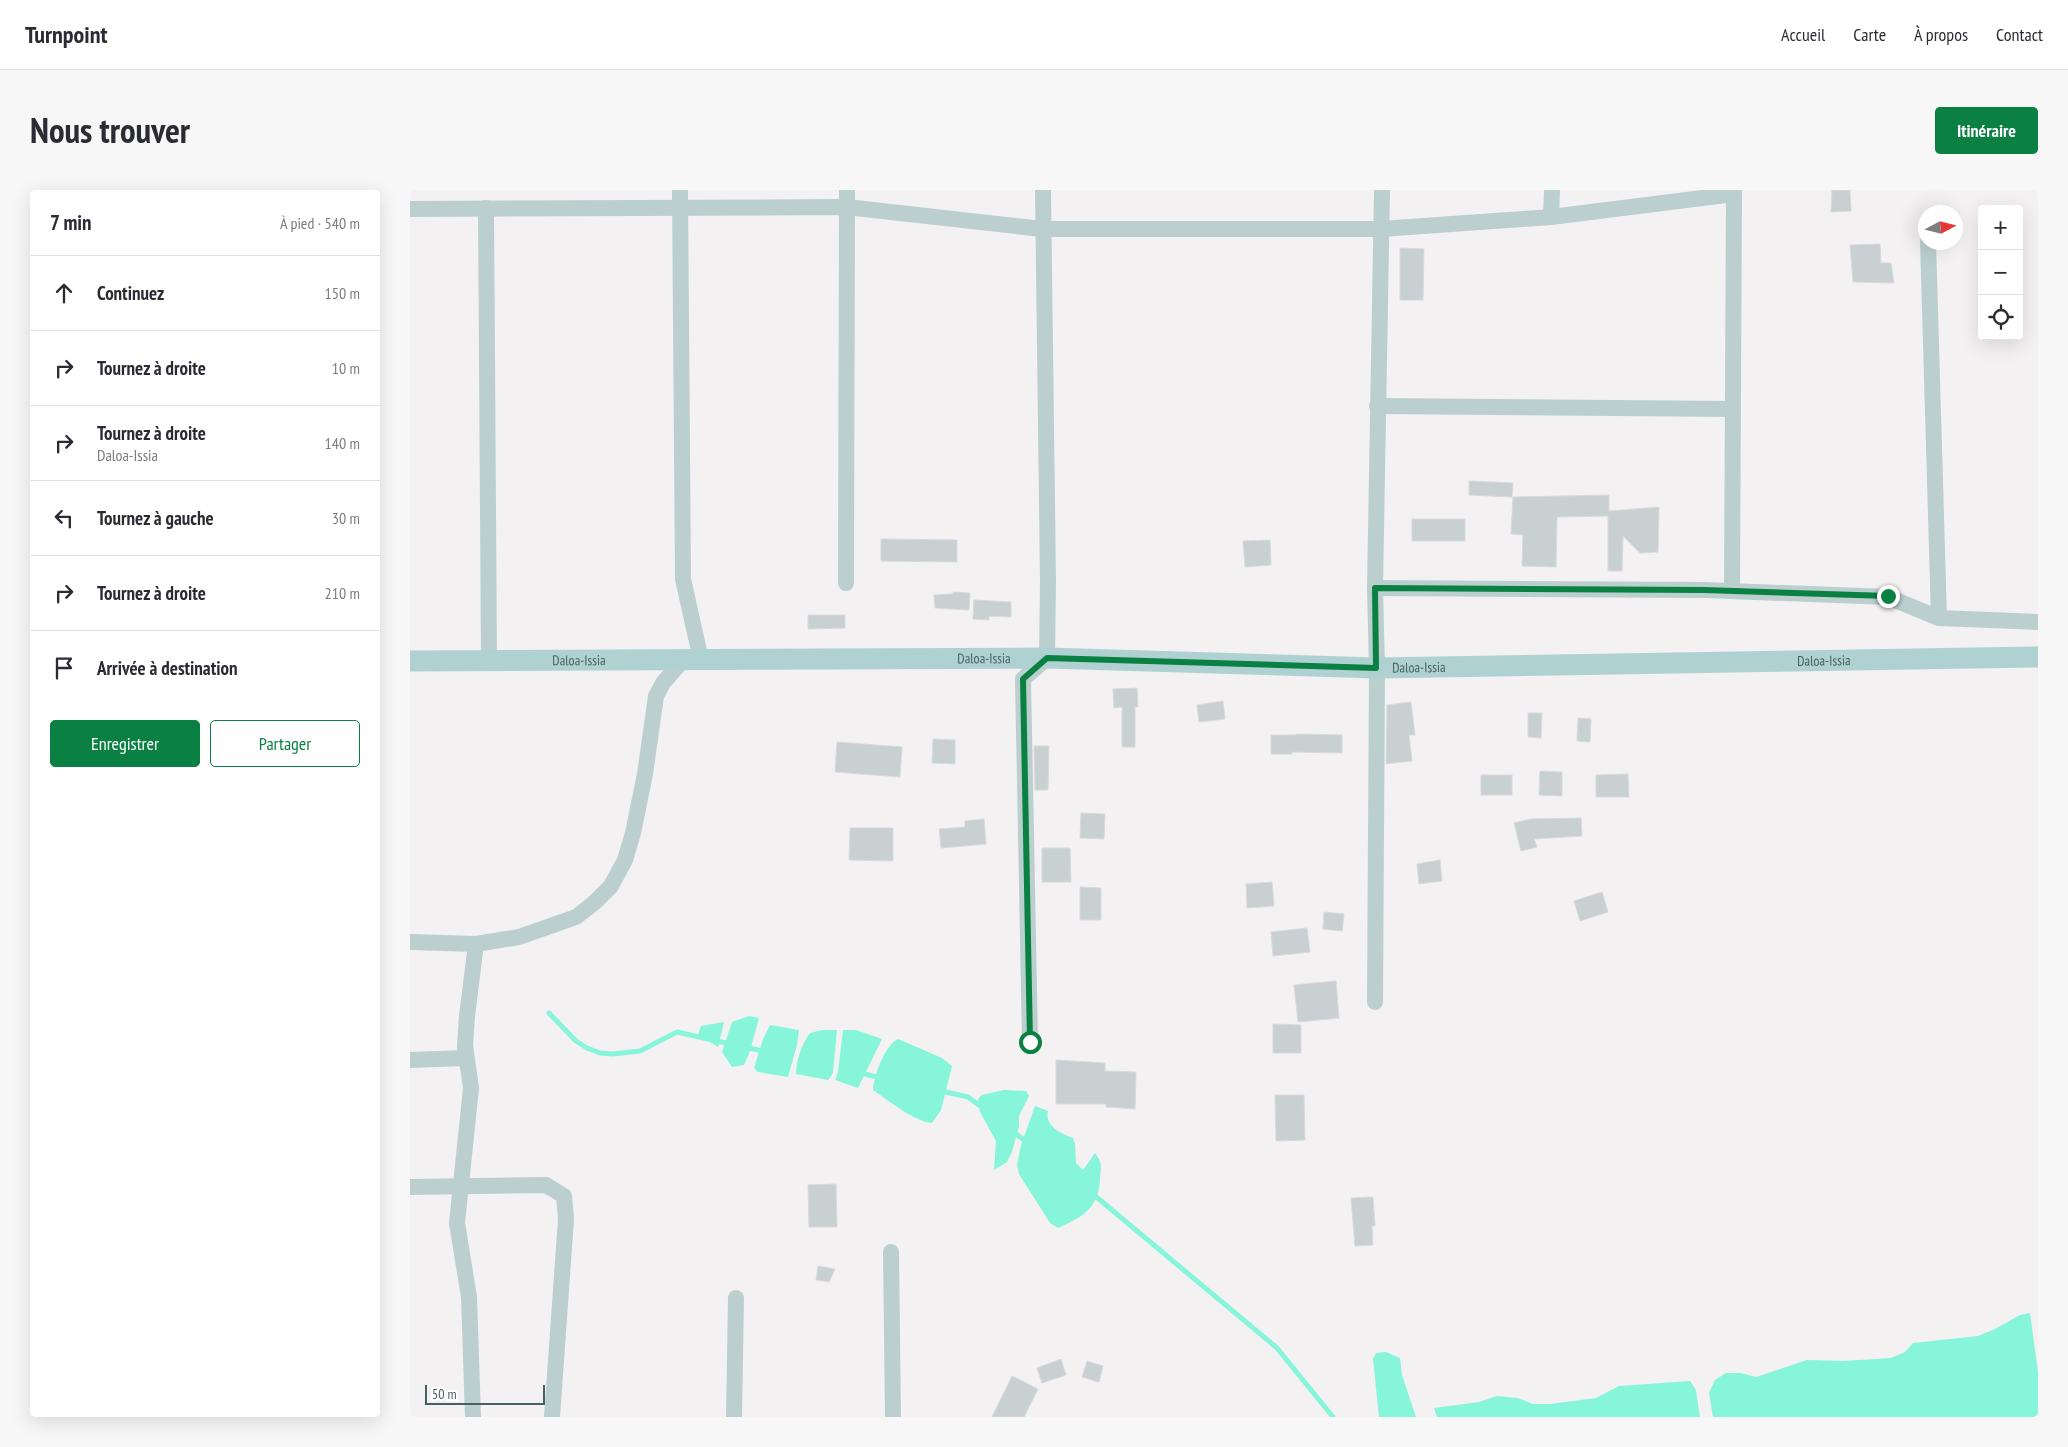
<!DOCTYPE html>
<html lang="fr">
<meta charset="utf-8">
<style>
body{margin:0;font-family:"PT Sans Narrow",sans-serif;background:#f7f7f7;color:#2b2b33}
.controls{position:absolute;right:15px;top:15px;display:grid;overflow:hidden;border-radius:5px;box-shadow:0 5px 20px #0002}
.controls button{width:45px;height:45px;display:grid;place-items:center;padding:0;border:0;border-bottom:1px solid #e1e1e2;background:#fff;color:#2b2b33;font:25px sans-serif}
.compass{position:absolute;left:1508px;top:15px;width:45px;height:45px;border-radius:50%;background:#fff;box-shadow:0 5px 20px #0002;rotate:83deg}
.scale{position:absolute;left:15px;bottom:12px;width:120px;box-sizing:border-box;padding-left:5px;border:2px solid #476161;border-top:0;font-size:14px;line-height:18px;white-space:nowrap;color:#476161;-webkit-text-stroke:4px #fff;paint-order:stroke}
.stop{position:absolute;width:15px;height:15px;margin:-11px;border:4px solid #0b8043;border-radius:50%;background:#fff}
.stop.end{background:#0b8043;border-color:#fff;box-shadow:0 1px 5px #0008}
.list{margin:0;padding:0;list-style:none}
h2{display:flex;justify-content:space-between;align-items:center;height:65px;margin:0;padding:0 20px;font-size:21px}
h2 small{font-size:16px;font-weight:400;color:#7c7c81}
.list li{display:grid;grid-template-columns:32px 1fr auto;gap:15px;align-items:center;box-sizing:border-box;height:75px;padding:0 20px;border-top:1px solid #e1e1e2}
.list b{display:block;font-size:19px;white-space:nowrap}
.list p{margin:0;font-size:16px;white-space:nowrap;color:#7c7c81}
.list em{font-size:16px;font-style:normal;color:#7c7c81}
.actions{display:flex;gap:10px;padding:15px 20px}
.actions a{flex:1;padding:11px 0;border:1px solid #0b8043;border-radius:5px;text-align:center;font-size:18px;color:#0b8043}
.actions .main{background:#0b8043;color:#fff}
.icon{flex:none;width:28px;height:28px;fill:none;stroke:currentColor;stroke-width:2;stroke-linecap:round;stroke-linejoin:round}
.map{position:relative;flex:none;width:1628px;height:1227px;overflow:hidden;border-radius:5px}
header{display:flex;align-items:center;gap:30px;box-sizing:border-box;height:70px;padding:0 25px;background:#fff;border-bottom:1px solid #e1e1e2}
header strong{font-size:24px}
nav{display:flex;gap:28px;margin-inline-start:auto;font-size:18px}
.intro{display:flex;align-items:center;justify-content:space-between;box-sizing:border-box;height:120px;padding:0 30px}
h1{margin:0;font-size:35px}
.button{padding:12px 22px;border-radius:5px;background:#0b8043;color:#fff;font-size:18px;font-weight:700}
main{display:flex;gap:30px;padding:0 30px}
aside{flex:1;background:#fff;border-radius:5px;box-shadow:0 5px 20px #0002}
.map>svg:first-child{display:block}
</style>
<header>
<strong>Turnpoint</strong>
<nav><a>Accueil</a><a>Carte</a><a>À propos</a><a>Contact</a></nav>
</header>
<div class="intro"><h1>Nous trouver</h1><a class="button">Itinéraire</a></div>
<main>
<aside>
<h2>7 min<small>À pied · 540 m</small></h2>
<ul class="list">
<li><svg class="icon" aria-label="ahead" viewBox="0 0 24 24"><path d="M12 20V5M6 11l6-6 6 6"/></svg><div><b>Continuez</b></div><em>150 m</em></li>
<li><svg class="icon" aria-label="right" viewBox="0 0 24 24"><path d="M7 20v-9h11M14 6l5 5-5 5"/></svg><div><b>Tournez à droite</b></div><em>10 m</em></li>
<li><svg class="icon" aria-label="right" viewBox="0 0 24 24"><path d="M7 20v-9h11M14 6l5 5-5 5"/></svg><div><b>Tournez à droite</b><p>Daloa-Issia</p></div><em>140 m</em></li>
<li><svg class="icon" aria-label="left" viewBox="0 0 24 24"><path d="M17 20v-9H6M10 6l-5 5 5 5"/></svg><div><b>Tournez à gauche</b></div><em>30 m</em></li>
<li><svg class="icon" aria-label="right" viewBox="0 0 24 24"><path d="M7 20v-9h11M14 6l5 5-5 5"/></svg><div><b>Tournez à droite</b></div><em>210 m</em></li>
<li><svg class="icon" aria-label="arrive" viewBox="0 0 24 24"><path d="M6 21V4h12l-3 4 3 4H6"/></svg><div><b>Arrivée à destination</b></div></li>
</ul>
<div class="actions"><a class="main">Enregistrer</a><a>Partager</a></div>
</aside>
<div class="map">
<svg width="1628" height="1227" viewBox="0 0 1628 1227">
<rect width="100%" height="100%" fill="#f4f1f2"/>
<g fill="#86f5d9">
<polygon points="339,826 349,828 340,861 334,875 322,877 312,862 322,832"/>
<polygon points="314,832 308,857 288,845 291,836"/>
<polygon points="360,835 389,840 387,855 378,887 348,882 344,878 353,849"/>
<path d="M412,840H427L423,883L418,890L386,884C386,870 392,854 400,843Z"/>
<polygon points="433,840 446,840 472,849 448,898 425,890 428,882"/>
<path d="M488,849L532,868L542,876L531,920L522,933C505,932 478,910 463,900C464,885 475,855 488,849Z"/>
<polygon points="594,900 616,901 619,906 609,926 609,936 602,962 597,972 584,980 586,951 570,922 568,909 572,905"/>
<path d="M625,916L638,921C634,936 652,944 663,948L665,954L666,973L673,980L685,963C693,974 691,976 690,988C689,1018 673,1027 648,1038L640,1033L609,984L607,975L611,955Z"/>
<polygon points="1620,1123 1628,1182 1628,1227 1303,1227 1299,1203 1305,1190 1316,1183 1331,1183 1346,1187 1397,1170 1433,1171 1481,1168 1495,1162 1503,1153 1568,1146 1585,1139 1610,1125"/>
<polygon points="976,1162 990,1168 992,1185 1006,1227 969,1227 963,1169 966,1163"/>
<polygon points="1280,1191 1286,1200 1290,1227 1027,1227 1024,1218 1069,1212 1087,1206 1108,1208 1123,1214 1140,1214 1186,1208 1209,1196"/>
</g>
<g fill="none" stroke-linecap="round" stroke-linejoin="round">
<g stroke="#86f5d9" stroke-width="5">
<polyline points="139,823 166,851 177,858 190,863 203,864 230,861 267,842 320,854"/>
<polyline points="335,857 356,862"/>
<polyline points="450,883 471,888"/>
<polyline points="531,901 558,907 573,918"/>
<polyline points="601,940 618,953"/>
<polyline points="684,1005 867,1158 923,1227"/>
</g>
</g>
<g fill="#c8d0d1" stroke="#d5dbdd">
<polygon points="1422,0 1440,0 1441,21 1421,22"/>
<polygon points="1470,54 1471,73 1481,73 1484,93 1443,92 1440,55"/>
<polygon points="990,58 1014,59 1013,110 990,110"/>
<polygon points="1059,291 1103,293 1102,307 1059,305"/>
<polygon points="1199,305 1199,321 1249,317 1248,362 1230,363 1213,346 1212,381 1198,381 1198,326 1147,327 1146,377 1112,376 1113,345 1101,344 1103,307"/>
<rect x="1002" y="329" width="53" height="22"/>
<polygon points="471,349 547,350 547,372 471,371"/>
<polygon points="860,350 861,375 835,377 833,351"/>
<polygon points="543,402 560,403 559,420 525,418 524,405 543,404"/>
<polygon points="564,410 601,412 601,427 579,426 579,430 563,429"/>
<polygon points="398,425 435,425 435,438 398,439"/>
<polygon points="727,498 728,517 725,517 725,557 712,557 712,517 704,518 703,499"/>
<polygon points="813,511 815,529 789,532 787,515"/>
<polygon points="1001,512 1005,545 999,545 1002,571 976,574 977,515"/>
<polygon points="1118,523 1132,523 1131,548 1118,547"/>
<polygon points="1168,528 1181,529 1180,552 1167,551"/>
<polygon points="886,544 932,545 932,563 882,562 882,564 861,564 861,545 886,545"/>
<polygon points="523,549 545,550 545,574 522,573"/>
<polygon points="427,552 492,557 490,587 425,582"/>
<polygon points="624,556 639,556 638,600 625,600"/>
<polygon points="1130,581 1152,582 1152,606 1129,605"/>
<polygon points="1218,584 1219,607 1186,607 1186,585"/>
<rect x="1071" y="585" width="31" height="20"/>
<polygon points="671,623 695,624 694,649 670,648"/>
<polygon points="1171,628 1172,646 1124,649 1127,657 1111,661 1104,633 1120,629"/>
<polygon points="574,629 576,654 531,658 529,639 555,637 555,631"/>
<polygon points="440,638 483,638 483,671 439,670"/>
<polygon points="632,658 660,658 661,692 632,692"/>
<polygon points="1030,670 1032,691 1009,694 1007,674"/>
<polygon points="862,692 864,716 837,718 836,694"/>
<polygon points="670,697 691,698 691,730 670,730"/>
<polygon points="1192,702 1198,722 1170,731 1164,711"/>
<polygon points="914,722 934,724 932,741 913,739"/>
<polygon points="897,738 900,762 863,766 861,742"/>
<polygon points="926,791 929,828 888,832 884,795"/>
<polygon points="863,834 891,835 891,863 863,863"/>
<polygon points="646,870 695,873 695,881 726,882 725,919 696,917 696,914 646,914"/>
<polygon points="865,905 894,905 895,950 866,951"/>
<polygon points="426,994 427,1037 399,1037 398,995"/>
<polygon points="963,1007 965,1036 962,1036 963,1055 945,1056 941,1008"/>
<polygon points="408,1076 425,1079 419,1092 406,1090"/>
<polygon points="651,1169 656,1185 632,1193 627,1178"/>
<polygon points="677,1171 693,1176 689,1192 672,1187"/>
<polygon points="602,1186 628,1199 614,1227 582,1227"/>
</g>
<g fill="none" stroke-linecap="round" stroke-linejoin="round">
<g stroke="#bbcfcf" stroke-width="16">
<polyline points="270,0 273,389 291,470"/>
<polyline points="76,18 79,471"/>
<polyline points="0,19 436,17 632,39 971,39 1141,27 1324,4"/>
<polyline points="1141,27 1142,0"/>
<polyline points="1518,52 1529,428"/>
<polyline points="967,216 1323,219"/>
<polyline points="436,393 437,0"/>
<polyline points="965,398 1294,400 1478,407 1529,428 1628,432"/>
<polyline points="1322,401 1324,0"/>
<polyline points="0,752 66,754 109,747 166,727 184,713 201,696 215,670 223,643 235,584 246,506 253,493 273,470"/>
<polyline points="965,812 967,478 965,398 972,0"/>
<polyline points="620,852 613,489 637,468 638,392 633,0"/>
<polyline points="0,870 56,868"/>
<polyline points="0,997 136,995 154,1006 156,1029 142,1227"/>
<polyline points="481,1062 483,1227"/>
<polyline points="63,1227 59,1107 47,1033 61,898 55,856 57,826 66,754"/>
<polyline points="324,1227 326,1108"/>
</g>
<path stroke="#afd1d2" stroke-width="21" id="s1" d="M0,471L637,468L967,478L1628,467"/>
</g>
<g fill="none" stroke-linecap="round" stroke-linejoin="round">
<polyline stroke="#0b8043" stroke-width="6" points="620,852 613,489 637,468 966,478 965,398 1294,400 1478,406"/>
</g>
<g text-anchor="middle" dominant-baseline="central" stroke-width="5" stroke-linejoin="round" paint-order="stroke">
<g font-size="14" fill="#476161" stroke="#fff">
<text stroke="none"><textPath href="#s1" startOffset="574">Daloa-Issia</textPath></text>
<text stroke="none"><textPath href="#s1" startOffset="1414">Daloa-Issia</textPath></text>
<text stroke="none"><textPath href="#s1" startOffset="169">Daloa-Issia</textPath></text>
<text stroke="none"><textPath href="#s1" startOffset="1009">Daloa-Issia</textPath></text>
</g>
</g>
</svg>
<div class="controls">
<button>+</button>
<button>−</button>
<button><svg class="icon" aria-label="locate" viewBox="0 0 24 24"><circle cx="12" cy="12" r="6"/><path d="M12 2v4M12 18v4M2 12h4M18 12h4"/></svg></button>
</div>
<svg class="compass" viewBox="-18 -18 36 36"><path d="M0-13l5 13h-10z" fill="#e53935"/><path d="M0 13l5-13h-10z" fill="#7c7c81"/></svg>
<div class="scale">50 m</div>
<div class="stop" style="left:620px;top:852px"></div>
<div class="stop end" style="left:1478px;top:406px"></div>
</div>
</main>
